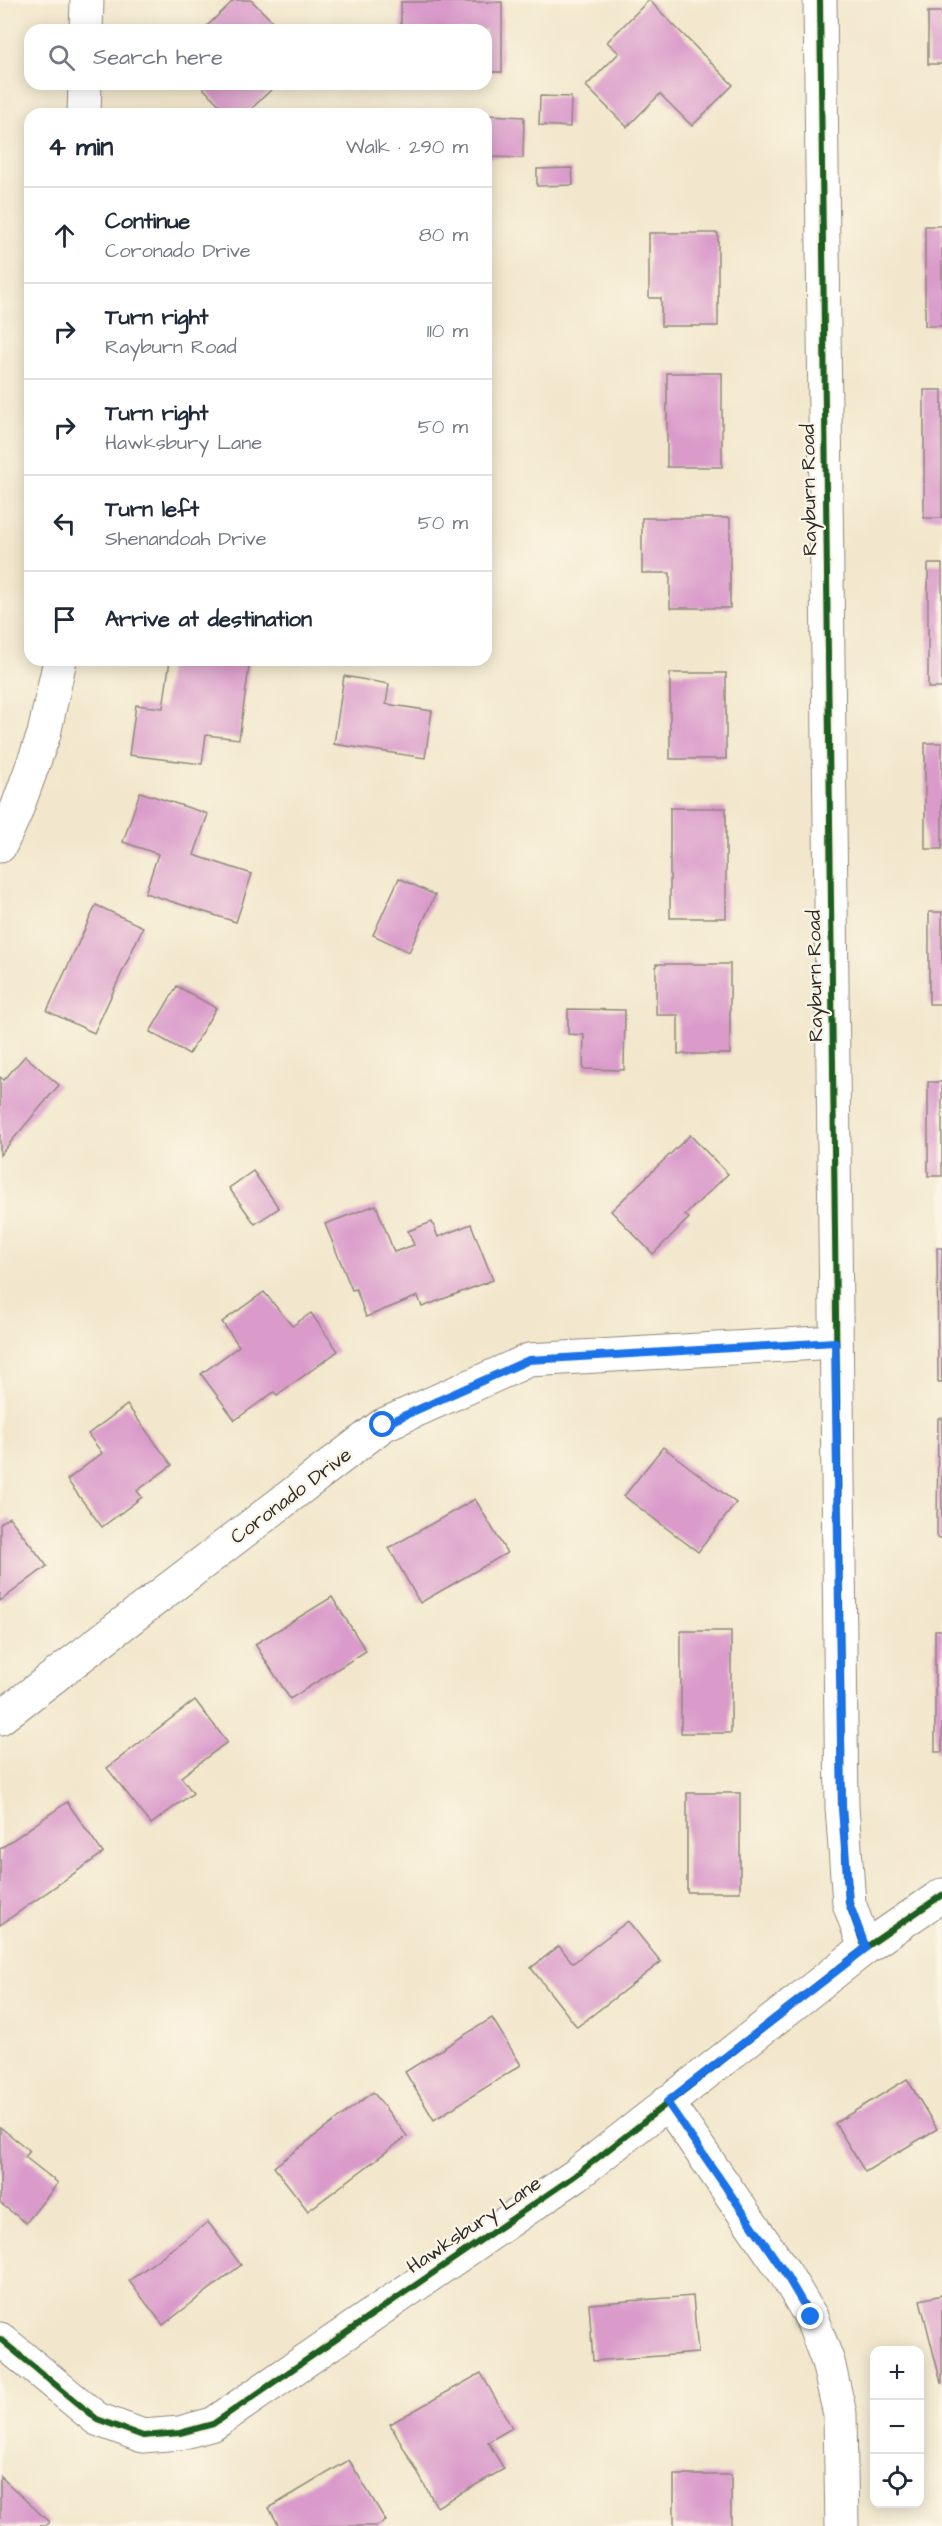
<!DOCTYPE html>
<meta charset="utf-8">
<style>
body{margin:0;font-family:"Architects Daughter",sans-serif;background:#f2f2f3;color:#1f2937}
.controls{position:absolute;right:18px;bottom:18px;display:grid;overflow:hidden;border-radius:12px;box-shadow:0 3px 15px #0003}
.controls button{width:54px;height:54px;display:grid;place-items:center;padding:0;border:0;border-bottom:2px solid #e0e1e3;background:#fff;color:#1f2937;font:30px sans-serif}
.stop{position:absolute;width:18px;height:18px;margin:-14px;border:4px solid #1a73e8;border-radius:50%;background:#fff}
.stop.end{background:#1a73e8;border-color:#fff;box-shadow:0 2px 6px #0008}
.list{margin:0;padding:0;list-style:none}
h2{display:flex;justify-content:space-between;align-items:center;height:78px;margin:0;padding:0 24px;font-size:26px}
h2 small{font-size:20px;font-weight:400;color:#747a83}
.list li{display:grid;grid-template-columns:39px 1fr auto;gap:18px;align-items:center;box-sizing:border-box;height:96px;padding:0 24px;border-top:2px solid #e0e1e3}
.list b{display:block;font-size:22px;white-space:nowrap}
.list p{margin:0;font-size:20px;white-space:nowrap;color:#747a83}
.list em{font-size:20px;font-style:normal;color:#747a83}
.icon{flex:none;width:33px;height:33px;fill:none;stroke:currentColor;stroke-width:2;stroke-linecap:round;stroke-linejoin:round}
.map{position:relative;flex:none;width:942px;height:2526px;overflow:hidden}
.search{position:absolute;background:#fff;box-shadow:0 3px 15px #0003;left:24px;top:24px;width:468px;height:66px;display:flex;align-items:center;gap:15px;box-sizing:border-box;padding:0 21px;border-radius:18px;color:#747a83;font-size:22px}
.panel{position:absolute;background:#fff;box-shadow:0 3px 15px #0003;left:24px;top:108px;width:468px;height:558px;border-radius:18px}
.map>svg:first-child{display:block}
</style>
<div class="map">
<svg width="942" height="2526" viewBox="0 0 942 2526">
<rect width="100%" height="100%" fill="#fcf5e5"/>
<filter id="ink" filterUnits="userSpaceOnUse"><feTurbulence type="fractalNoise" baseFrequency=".0167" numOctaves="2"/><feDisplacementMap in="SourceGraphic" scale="12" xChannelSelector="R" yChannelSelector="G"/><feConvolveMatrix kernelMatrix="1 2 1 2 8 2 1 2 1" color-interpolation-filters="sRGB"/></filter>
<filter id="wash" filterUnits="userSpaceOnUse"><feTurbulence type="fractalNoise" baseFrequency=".008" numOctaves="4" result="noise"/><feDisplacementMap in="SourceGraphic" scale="24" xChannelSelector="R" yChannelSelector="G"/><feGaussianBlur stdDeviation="1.35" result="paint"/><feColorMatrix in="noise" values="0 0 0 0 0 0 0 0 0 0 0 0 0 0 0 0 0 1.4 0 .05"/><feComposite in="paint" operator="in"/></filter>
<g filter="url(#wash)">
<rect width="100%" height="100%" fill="#f2e7cc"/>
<g id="blocks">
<g fill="#da9bcb">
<polygon points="234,0 251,0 281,30 203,30"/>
<polygon points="649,0 733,85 692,126 660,94 627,127 586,86 619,53 607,42"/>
<polygon points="401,2 502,2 502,72 486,72 486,30 401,30"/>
<rect x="928" y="12" width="14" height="52"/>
<polygon points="208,84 277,84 246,114 228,114 203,88"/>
<polygon points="540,96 571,97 570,127 539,125"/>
<polygon points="488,115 524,117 523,158 486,157"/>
<polygon points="572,168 573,185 537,186 537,169"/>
<rect x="925" y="226" width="17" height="100"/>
<polygon points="649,233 718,233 718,326 661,326 661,298 649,298"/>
<rect x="667" y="373" width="55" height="94"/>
<rect x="924" y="390" width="18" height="128"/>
<polygon points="642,518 730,518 730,608 670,608 670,573 642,573"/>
<rect x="928" y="564" width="14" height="124"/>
<polygon points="170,660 250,660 239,739 206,735 202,764 129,755 136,705 163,708"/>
<rect x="670" y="673" width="56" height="86"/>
<polygon points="344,676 389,684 386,704 432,711 425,758 334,744"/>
<rect x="925" y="743" width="17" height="106"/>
<polygon points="140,792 208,814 194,855 252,874 236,922 145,893 158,854 123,842"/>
<rect x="670" y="808" width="56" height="110"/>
<polygon points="399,878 435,895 409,952 373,935"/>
<polygon points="96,905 143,927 94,1033 47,1011"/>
<rect x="929" y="912" width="13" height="92"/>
<polygon points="656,964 730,964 730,1054 678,1054 678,1015 656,1015"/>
<polygon points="177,986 216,1008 189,1054 150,1032"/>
<polygon points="568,1009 625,1010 624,1070 583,1069 584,1035 568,1034"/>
<polygon points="25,1056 59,1085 0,1155 0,1077 4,1080"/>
<rect x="928" y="1082" width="14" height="94"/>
<polygon points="690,1135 728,1174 685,1215 689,1218 653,1254 611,1211"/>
<polygon points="253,1171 279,1208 255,1224 229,1188"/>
<polygon points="376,1205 394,1252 414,1245 408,1231 432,1222 438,1237 471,1224 493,1280 422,1307 418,1296 366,1317 356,1289 352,1290 325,1224"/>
<polygon points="937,1248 942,1248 942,1382 938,1382"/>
<polygon points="264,1292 292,1326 311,1313 338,1351 277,1395 274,1392 235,1420 201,1374 239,1346 222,1322"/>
<polygon points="127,1405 172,1465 137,1491 142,1497 102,1527 67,1480 102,1453 88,1434"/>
<polygon points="938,1418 942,1418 942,1538 937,1538"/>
<polygon points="663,1447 736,1503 698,1552 624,1496"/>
<polygon points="475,1499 507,1553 420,1603 389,1548"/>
<polygon points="9,1517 47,1566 0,1601 0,1524"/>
<polygon points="332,1597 366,1651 290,1699 255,1644"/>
<rect x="935" y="1630" width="7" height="122"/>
<rect x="681" y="1631" width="50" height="102"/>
<polygon points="195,1700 227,1742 181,1777 193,1793 151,1824 107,1768"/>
<rect x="687" y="1793" width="53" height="99"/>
<polygon points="67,1802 103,1853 0,1925 0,1849"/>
<polygon points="628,1921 661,1962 577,2027 531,1968 559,1946 573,1963"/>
<polygon points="492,2018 521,2065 434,2120 405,2072"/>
<polygon points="907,2079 937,2129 865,2172 835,2123"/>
<polygon points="373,2092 407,2136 308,2211 274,2167"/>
<polygon points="0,2127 30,2151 25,2157 58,2183 26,2223 0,2203"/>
<polygon points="208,2222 241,2265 163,2325 129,2281"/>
<polygon points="942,2295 942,2383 941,2383 920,2300"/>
<polygon points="693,2296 698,2353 593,2361 589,2304"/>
<polygon points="481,2373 512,2428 488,2442 504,2469 437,2507 390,2424"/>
<polygon points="349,2460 386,2521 377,2526 279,2526 269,2508"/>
<rect x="674" y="2475" width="57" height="51"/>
<polygon points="0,2476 49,2522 45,2526 0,2526"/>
</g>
</g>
</g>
<g filter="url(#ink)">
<use href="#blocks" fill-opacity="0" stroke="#8e897c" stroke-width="1.5"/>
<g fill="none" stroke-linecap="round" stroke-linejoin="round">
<g stroke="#8e897c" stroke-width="35">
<g id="minor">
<polyline points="820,0 842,1807 849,1903 865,1948"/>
<polyline points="86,30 87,0"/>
<polyline points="84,114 85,84"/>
<polyline points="0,846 15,814 44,734 60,660"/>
<polyline points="0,1718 383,1425 529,1360 835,1342"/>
<polyline points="667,2102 785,2273 811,2317 828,2362 840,2414 842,2526"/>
<polyline points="0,2339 97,2419 143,2436 180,2433 213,2424 576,2175 865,1948 942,1895"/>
</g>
</g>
<use href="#minor" stroke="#fff" stroke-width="33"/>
<g stroke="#fcf5e5" stroke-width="10">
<g id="cycleway">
<polyline points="820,0 842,1807 849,1903 865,1948"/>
<polyline points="0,2339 97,2419 143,2436 180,2433 213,2424 576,2175 865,1948 942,1895"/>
</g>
</g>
<use href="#cycleway" stroke="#1b5e20" stroke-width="6"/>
</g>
</g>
<g fill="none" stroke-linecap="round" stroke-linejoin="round" filter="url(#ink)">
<polyline stroke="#1a73e8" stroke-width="8" points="383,1425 529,1360 835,1342 842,1807 849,1903 866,1948 667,2102 785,2273 811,2317"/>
</g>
<g text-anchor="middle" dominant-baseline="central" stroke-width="4.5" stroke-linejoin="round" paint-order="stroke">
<g font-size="20" fill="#2b2b2b" stroke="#fcf5e5">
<text transform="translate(809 490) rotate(-91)">Rayburn Road</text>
<text transform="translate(815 976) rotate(-91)">Rayburn Road</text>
<text transform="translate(291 1496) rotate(-37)">Coronado Drive</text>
<text transform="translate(474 2225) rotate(-34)">Hawksbury Lane</text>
</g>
</g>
</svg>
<div class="controls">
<button>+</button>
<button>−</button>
<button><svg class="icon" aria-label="locate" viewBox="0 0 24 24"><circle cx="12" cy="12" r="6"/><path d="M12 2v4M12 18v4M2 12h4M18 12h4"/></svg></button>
</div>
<div class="stop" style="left:383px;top:1425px"></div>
<div class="stop end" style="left:811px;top:2317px"></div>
<div class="search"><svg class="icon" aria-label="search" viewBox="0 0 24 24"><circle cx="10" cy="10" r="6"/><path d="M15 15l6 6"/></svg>Search here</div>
<section class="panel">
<h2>4 min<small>Walk · 290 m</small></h2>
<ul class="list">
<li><svg class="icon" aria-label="ahead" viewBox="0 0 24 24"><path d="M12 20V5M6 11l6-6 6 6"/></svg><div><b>Continue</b><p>Coronado Drive</p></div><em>80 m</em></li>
<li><svg class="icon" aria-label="right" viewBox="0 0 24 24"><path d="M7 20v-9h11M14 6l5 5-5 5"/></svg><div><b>Turn right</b><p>Rayburn Road</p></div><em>110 m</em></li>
<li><svg class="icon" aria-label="right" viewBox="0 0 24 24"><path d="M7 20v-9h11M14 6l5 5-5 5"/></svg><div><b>Turn right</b><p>Hawksbury Lane</p></div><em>50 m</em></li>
<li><svg class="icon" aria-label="left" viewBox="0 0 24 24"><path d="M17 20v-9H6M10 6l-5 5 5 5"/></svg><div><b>Turn left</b><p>Shenandoah Drive</p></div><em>50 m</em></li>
<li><svg class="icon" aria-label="arrive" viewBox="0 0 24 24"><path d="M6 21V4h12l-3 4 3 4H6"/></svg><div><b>Arrive at destination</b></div></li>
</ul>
</section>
</div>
